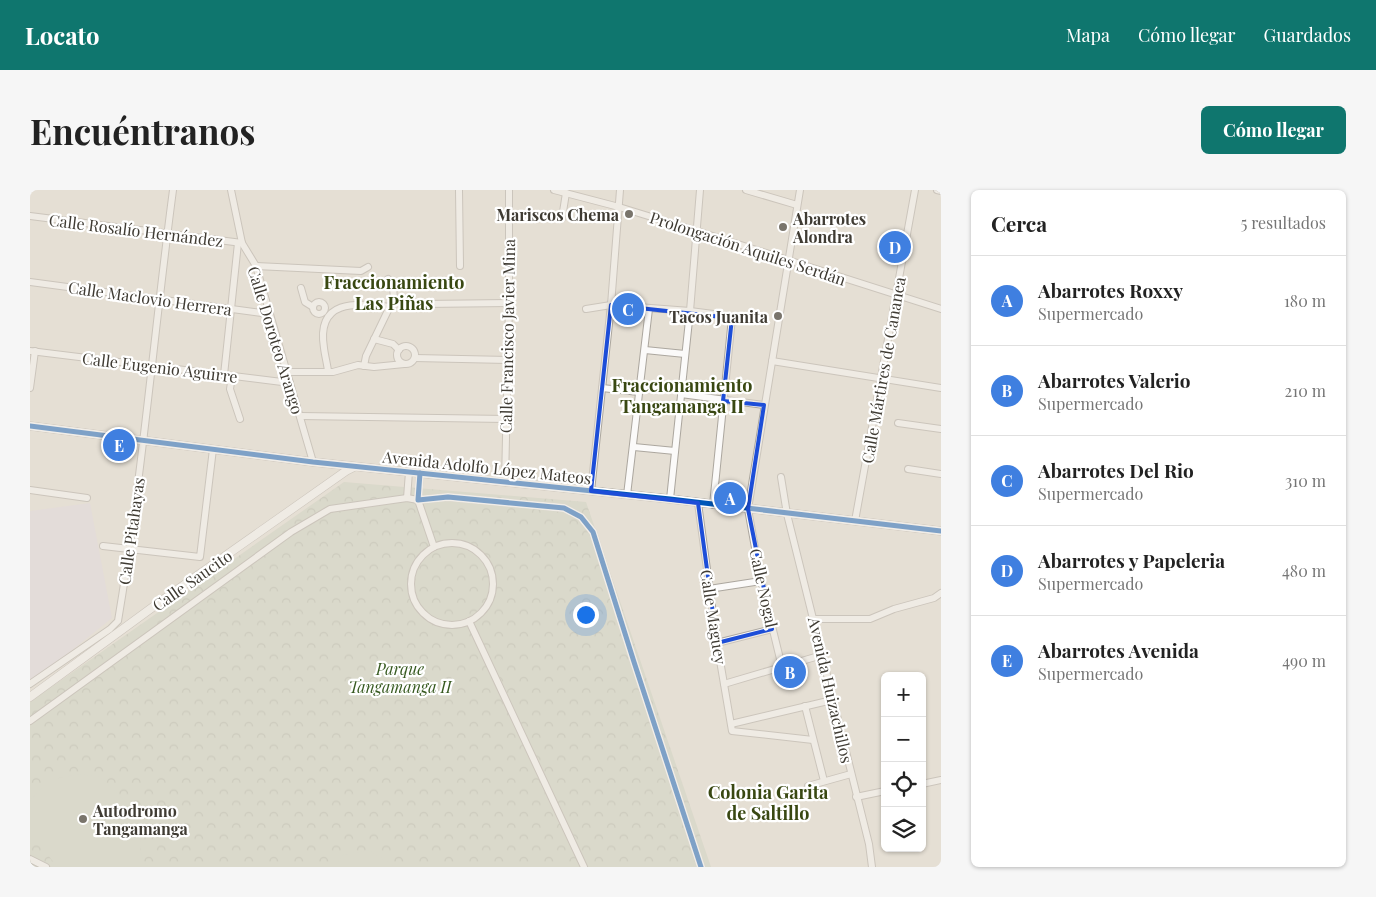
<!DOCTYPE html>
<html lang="es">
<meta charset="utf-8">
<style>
body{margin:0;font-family:"Playfair Display",serif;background:#f6f6f6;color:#222}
.controls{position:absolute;right:15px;bottom:15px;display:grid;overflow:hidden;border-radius:8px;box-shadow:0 1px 4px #0004}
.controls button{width:45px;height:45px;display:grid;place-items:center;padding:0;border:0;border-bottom:1px solid #e0e0e0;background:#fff;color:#222;font:25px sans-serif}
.you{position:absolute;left:555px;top:424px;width:18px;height:18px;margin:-12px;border:4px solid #fff;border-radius:50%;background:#1a73e8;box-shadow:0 0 0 8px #1a73e833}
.badge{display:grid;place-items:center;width:32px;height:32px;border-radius:50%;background:#0f766e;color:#fff;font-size:16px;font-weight:700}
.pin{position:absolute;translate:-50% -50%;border:2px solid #fff;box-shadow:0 1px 5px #0006}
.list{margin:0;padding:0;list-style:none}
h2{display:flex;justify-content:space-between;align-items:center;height:65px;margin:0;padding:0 20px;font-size:21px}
h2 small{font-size:16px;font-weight:400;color:#767676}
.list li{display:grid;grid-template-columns:32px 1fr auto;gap:15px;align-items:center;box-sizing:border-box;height:90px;padding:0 20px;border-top:1px solid #e0e0e0}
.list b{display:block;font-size:19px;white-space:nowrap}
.list p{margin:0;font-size:16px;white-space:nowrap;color:#767676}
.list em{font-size:16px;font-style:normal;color:#767676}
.icon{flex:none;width:28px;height:28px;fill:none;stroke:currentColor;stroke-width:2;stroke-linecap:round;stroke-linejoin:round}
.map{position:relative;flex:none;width:911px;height:677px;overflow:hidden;border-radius:8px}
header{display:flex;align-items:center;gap:30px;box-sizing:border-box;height:70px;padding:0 25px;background:#0f766e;color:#fff}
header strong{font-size:24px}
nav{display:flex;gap:28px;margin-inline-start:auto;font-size:18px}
.intro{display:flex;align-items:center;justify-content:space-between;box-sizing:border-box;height:120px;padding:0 30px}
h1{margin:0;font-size:35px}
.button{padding:12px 22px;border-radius:8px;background:#0f766e;color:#fff;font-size:18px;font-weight:700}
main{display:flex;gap:30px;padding:0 30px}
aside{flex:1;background:#fff;border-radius:8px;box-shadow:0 1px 4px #0004}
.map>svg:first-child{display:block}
</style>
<header>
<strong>Locato</strong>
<nav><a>Mapa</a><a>Cómo llegar</a><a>Guardados</a></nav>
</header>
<div class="intro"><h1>Encuéntranos</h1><a class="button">Cómo llegar</a></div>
<main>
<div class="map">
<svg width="911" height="677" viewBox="0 0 911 677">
<defs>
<pattern id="forest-crowns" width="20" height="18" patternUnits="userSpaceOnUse" patternTransform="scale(1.25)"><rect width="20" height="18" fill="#ccd2c0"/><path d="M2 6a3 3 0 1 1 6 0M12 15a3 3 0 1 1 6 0" fill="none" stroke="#b0b5a5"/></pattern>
</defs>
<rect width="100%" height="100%" fill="#e5dfd4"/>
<polygon fill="#e1d9e0" points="60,313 82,428 0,494 0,321"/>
<polygon fill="url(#forest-crowns)" points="314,292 556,312 681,677 0,677 0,512"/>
<g fill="#ccd2c0">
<path d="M49,584L70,587C86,602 105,618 110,640C113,656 106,661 118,677H27L0,641V611C20,588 19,590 49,584Z"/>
<polygon points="339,660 365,677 305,677 313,665"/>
</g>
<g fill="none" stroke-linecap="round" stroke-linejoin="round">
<g stroke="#aca79f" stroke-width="8">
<g id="minor">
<polyline points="201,0 212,53 226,76 283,272"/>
<polyline points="429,0 430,76"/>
<polyline points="524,0 589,17 667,41 911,119"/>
<polyline points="716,0 767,15"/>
<polyline points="907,0 911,1"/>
<polyline points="0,26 212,53"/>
<polyline points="532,28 536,3"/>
<polyline points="226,76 331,81 338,77"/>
<polyline points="0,92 239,124"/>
<polyline points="271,98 275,112 283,117"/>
<circle cx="289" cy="118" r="6"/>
<polyline points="393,114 479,113"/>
<polyline points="556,119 581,115 660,121 714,128"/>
<polyline points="344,149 363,154 369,160"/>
<circle cx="376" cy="165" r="9"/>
<polyline points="615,160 655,164"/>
<polyline points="0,161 260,193"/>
<polyline points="385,168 478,170"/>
<polyline points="742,171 911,198"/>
<polyline points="334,176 336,166 364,108 363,98 358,89"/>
<path d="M298,181C297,173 295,166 294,158C286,109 325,113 360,117"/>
<polyline points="257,182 303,182 328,175 344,177 374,174"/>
<polyline points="194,185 208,53"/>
<polyline points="202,186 200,199 210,229"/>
<polyline points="0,198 5,161"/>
<polyline points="572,198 609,202"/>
<polyline points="651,204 734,215"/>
<polyline points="270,226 476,229"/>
<polyline points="868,233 911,239"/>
<polyline points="604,257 645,261"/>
<polyline points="878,279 911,284"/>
<polyline points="390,283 388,310 418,307 534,318 551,327 563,342 604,472 671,677"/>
<polyline points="751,287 757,324 839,654 842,677"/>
<polyline points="475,292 479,113 479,0"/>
<polyline points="0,300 57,308"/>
<polyline points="561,301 581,115 590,0"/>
<polyline points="597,305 619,119"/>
<polyline points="377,308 379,282"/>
<polyline points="640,309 660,121 670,0"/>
<polyline points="668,313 687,453 702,541 783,550"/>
<polyline points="683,315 702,128"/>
<polyline points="825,331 885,0"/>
<circle cx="422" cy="394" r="41"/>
<polyline points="73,356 170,367 183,259"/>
<polyline points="679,399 731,391"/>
<polyline points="784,429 840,429 864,419 904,408 911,403"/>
<polyline points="439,431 554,677"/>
<polyline points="687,453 742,439"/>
<polyline points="752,477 731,391 718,319 770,0"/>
<path d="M0,494L80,439L88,431C112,288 124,143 143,0"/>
<polyline points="694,494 792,465"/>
<polyline points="775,516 794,591"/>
<polyline points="0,531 261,342 300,319 377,308 388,310 404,357"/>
<polyline points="701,534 798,511"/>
<polyline points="892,594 911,590"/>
<polyline points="778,596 821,584"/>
<polyline points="826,607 855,601"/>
<polyline points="0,669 16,677"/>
</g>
</g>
<g stroke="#aca79f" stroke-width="9">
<g id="tertiary">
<polyline points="0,236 283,272 640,309 911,341"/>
<polyline points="0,507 127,414 316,281 324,277"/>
</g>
</g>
<use href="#minor" stroke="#fbfaf9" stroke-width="6"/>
<use href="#tertiary" stroke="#fbfaf9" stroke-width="8"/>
<g stroke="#fff" stroke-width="8">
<g id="cycleway">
<polyline points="0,236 283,272 640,309 911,341"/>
<polyline points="390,283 388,310 418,307 534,318 551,327 563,342 604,472 671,677"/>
</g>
</g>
<use href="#cycleway" stroke="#0057b8" stroke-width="5"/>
</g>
<path d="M0 0H911V677H0ZM581,115L702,128L693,211L734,215L718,319L742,439L687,453L668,313L561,301Z" fill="#e5dfd4" fill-opacity=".55" fill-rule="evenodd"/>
<path fill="none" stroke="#1d4ed8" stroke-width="4" stroke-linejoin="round" d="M581,115L702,128L693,211L734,215L718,319L742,439L687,453L668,313L561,301Z"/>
<g fill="#79746b" stroke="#fff" stroke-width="2">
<circle cx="599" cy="24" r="5"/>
<circle cx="753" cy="37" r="5"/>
<circle cx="748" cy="126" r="5"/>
<circle cx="53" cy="629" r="5"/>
</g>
<g text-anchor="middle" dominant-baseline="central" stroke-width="4.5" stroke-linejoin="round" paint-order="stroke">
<g font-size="16" font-weight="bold" fill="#3f3b33" stroke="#fff" text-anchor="end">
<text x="589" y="24">Mariscos Chema</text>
<text x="763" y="28" text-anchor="start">Abarrotes<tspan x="763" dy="18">Alondra</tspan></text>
<text x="738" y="126">Tacos Juanita</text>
<text x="63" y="620" text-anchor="start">Autodromo<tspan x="63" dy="18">Tangamanga</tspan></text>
</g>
<g font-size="16" fill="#3f3b33" stroke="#fff">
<text transform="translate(106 40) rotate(7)">Calle Rosalío Hernández</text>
<text transform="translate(718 58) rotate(18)">Prolongación Aquiles Serdán</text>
<text transform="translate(120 108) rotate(8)">Calle Maclovio Herrera</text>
<text transform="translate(477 146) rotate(-89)">Calle Francisco Javier Mina</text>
<text transform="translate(246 150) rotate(73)">Calle Doroteo Arango</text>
<text transform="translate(130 177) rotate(7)">Calle Eugenio Aguirre</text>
<text transform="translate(853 180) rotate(-80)">Calle Mártires de Cananea</text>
<text transform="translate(457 277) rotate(6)">Avenida Adolfo López Mateos</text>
<text transform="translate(101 341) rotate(-82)">Calle Pitahayas</text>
<text transform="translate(162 390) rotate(-35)">Calle Saucito</text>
<text transform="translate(734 398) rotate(78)">Calle Nogal</text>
<text transform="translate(684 427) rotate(81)">Calle Maguey</text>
<text transform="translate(801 500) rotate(77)">Avenida Huizachillos</text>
</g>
<g font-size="16" font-style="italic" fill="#375a20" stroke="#fff">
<text x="370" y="478">Parque<tspan x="370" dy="18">Tangamanga II</tspan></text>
</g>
<g font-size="18" font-weight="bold" fill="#394812" stroke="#fff">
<text x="364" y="92">Fraccionamiento<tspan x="364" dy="21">Las Piñas</tspan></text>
<text x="652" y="195">Fraccionamiento<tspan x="652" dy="21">Tangamanga II</tspan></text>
<text x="738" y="602">Colonia Garita<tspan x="738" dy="21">de Saltillo</tspan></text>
</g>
</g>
</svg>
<div class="controls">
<button>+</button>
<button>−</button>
<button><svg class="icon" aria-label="locate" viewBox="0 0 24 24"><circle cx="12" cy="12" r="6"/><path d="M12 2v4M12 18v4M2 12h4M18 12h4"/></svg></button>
<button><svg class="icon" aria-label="layers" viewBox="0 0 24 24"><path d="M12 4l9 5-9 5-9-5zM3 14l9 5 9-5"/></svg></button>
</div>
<div class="you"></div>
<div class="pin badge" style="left:700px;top:308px;background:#3f7fe0">A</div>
<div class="pin badge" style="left:760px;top:482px;background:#3f7fe0">B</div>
<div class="pin badge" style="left:598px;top:119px;background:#3f7fe0">C</div>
<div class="pin badge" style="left:865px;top:57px;background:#3f7fe0">D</div>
<div class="pin badge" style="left:89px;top:255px;background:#3f7fe0">E</div>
</div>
<aside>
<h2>Cerca<small>5 resultados</small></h2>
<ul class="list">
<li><span class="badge" style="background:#3f7fe0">A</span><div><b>Abarrotes Roxxy</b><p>Supermercado</p></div><em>180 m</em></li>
<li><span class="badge" style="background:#3f7fe0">B</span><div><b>Abarrotes Valerio</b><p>Supermercado</p></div><em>210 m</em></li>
<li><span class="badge" style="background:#3f7fe0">C</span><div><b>Abarrotes Del Rio</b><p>Supermercado</p></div><em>310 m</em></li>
<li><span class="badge" style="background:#3f7fe0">D</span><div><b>Abarrotes y Papeleria</b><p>Supermercado</p></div><em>480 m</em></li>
<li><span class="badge" style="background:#3f7fe0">E</span><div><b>Abarrotes Avenida</b><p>Supermercado</p></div><em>490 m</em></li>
</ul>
</aside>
</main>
